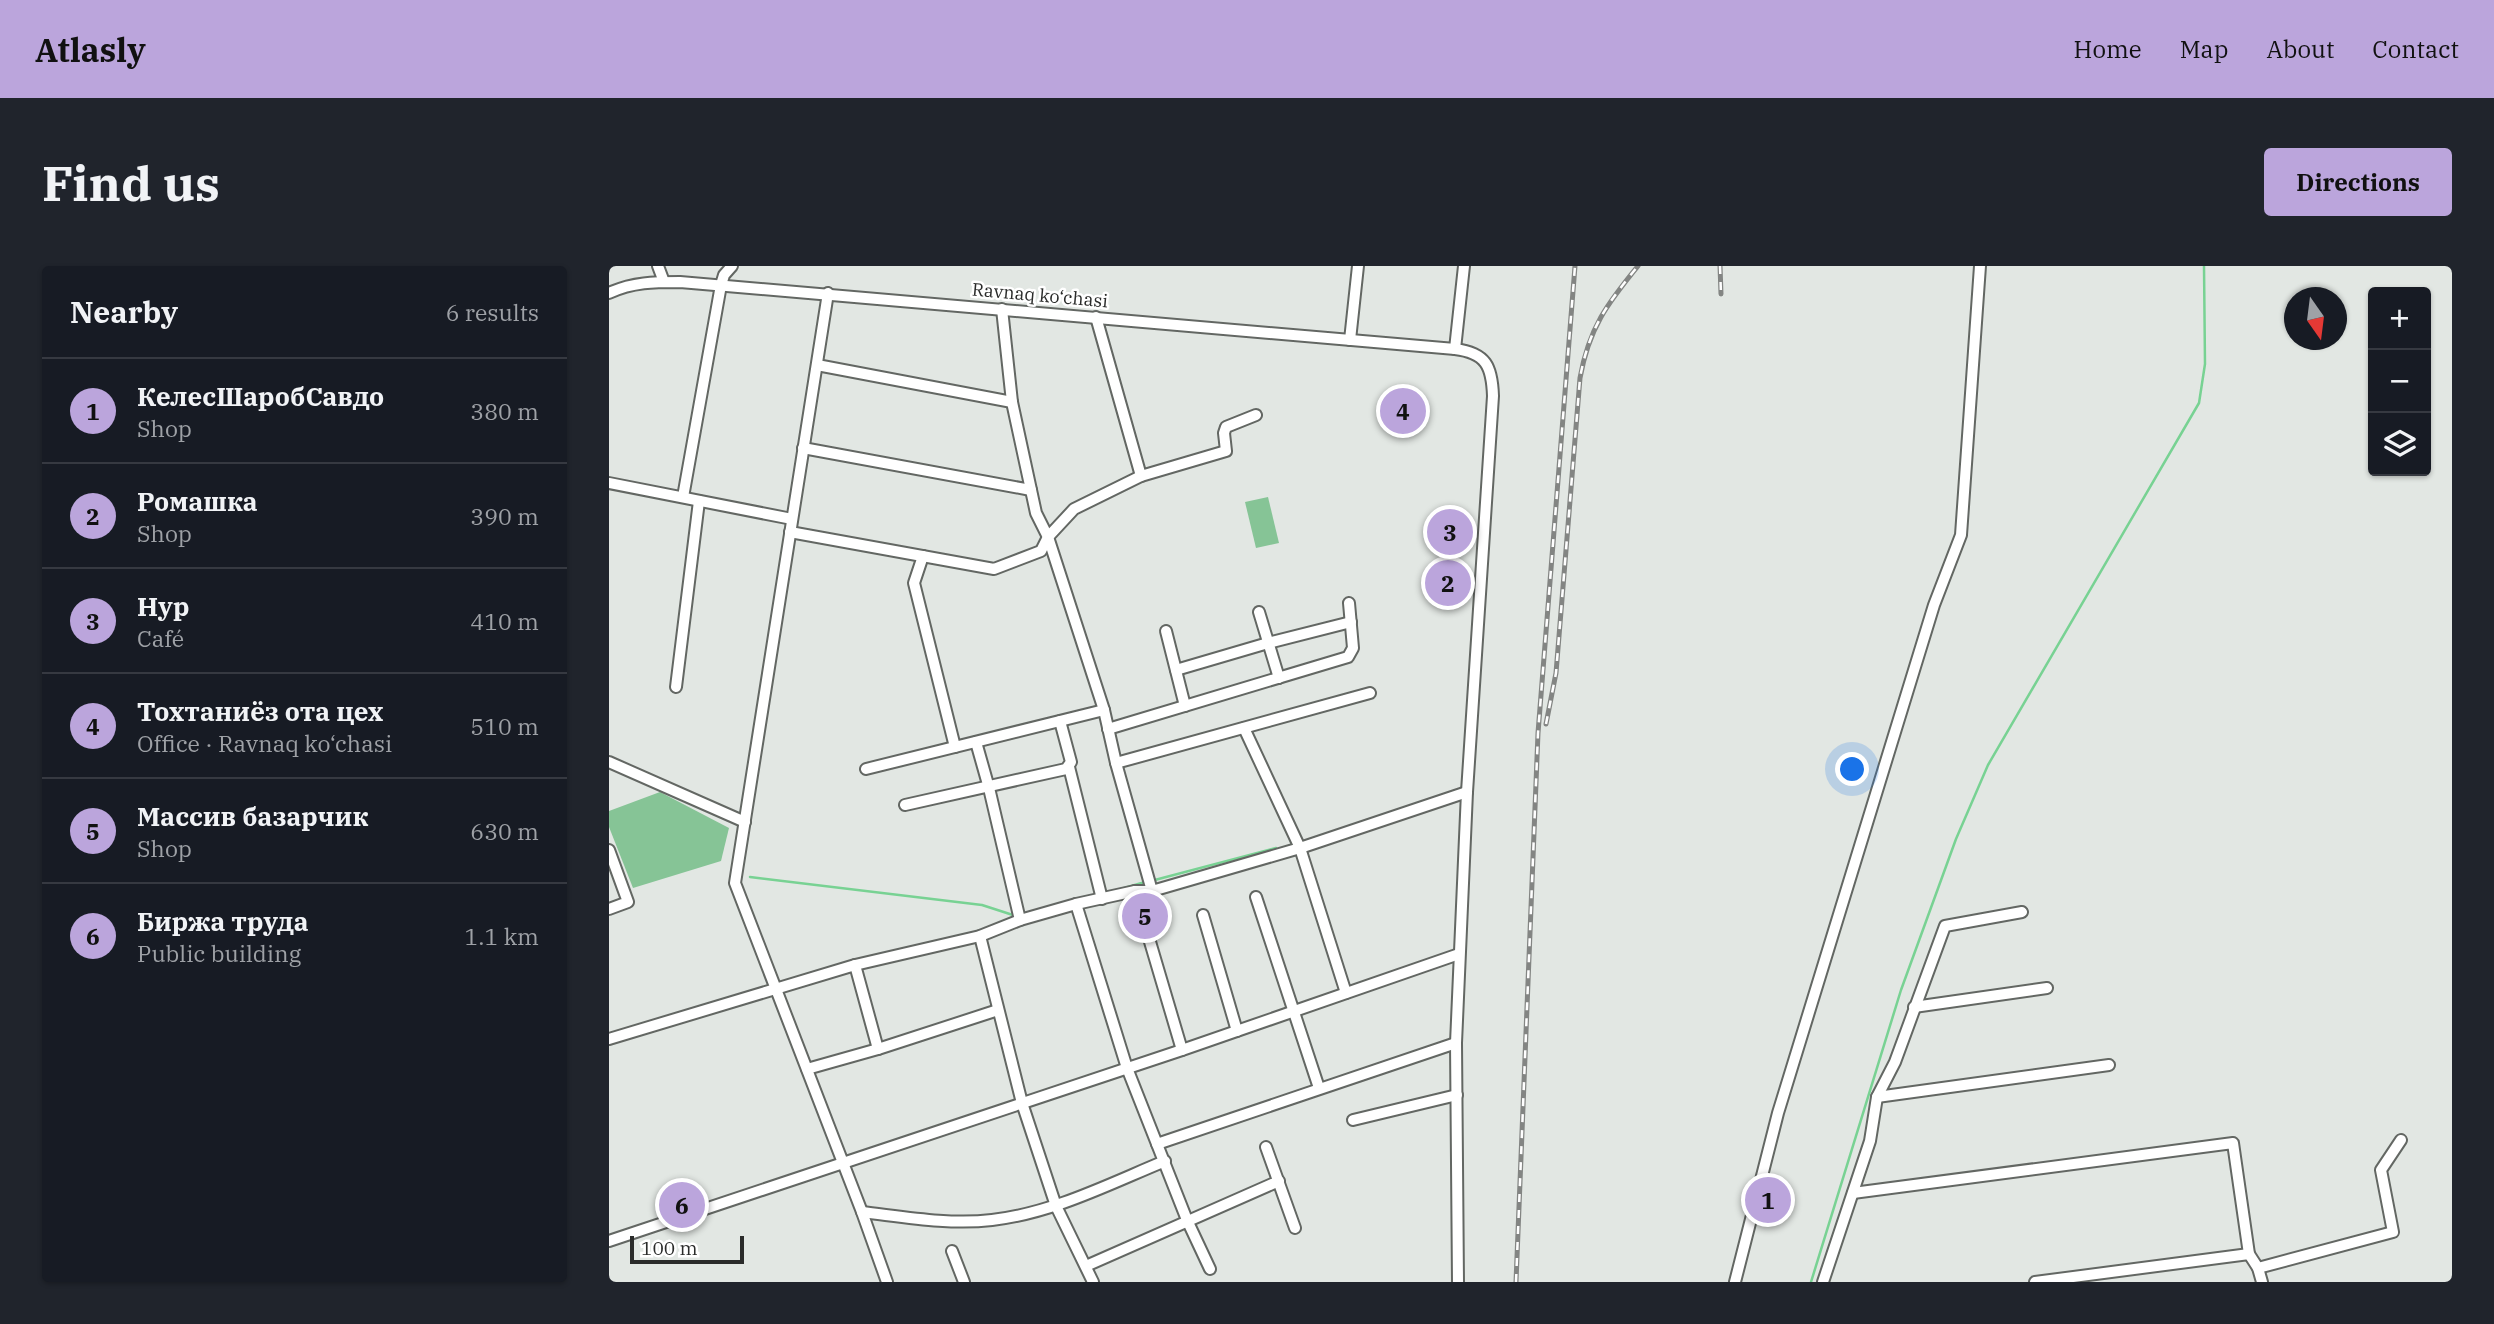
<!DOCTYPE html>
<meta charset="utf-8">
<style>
body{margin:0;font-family:"IBM Plex Serif",serif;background:#20242c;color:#f1f3f6}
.controls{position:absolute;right:21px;top:21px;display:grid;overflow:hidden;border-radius:7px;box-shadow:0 2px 5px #0004}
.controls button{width:63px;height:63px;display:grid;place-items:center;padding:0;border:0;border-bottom:2px solid #363941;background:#171b24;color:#f1f3f6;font:35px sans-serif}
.compass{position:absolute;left:1675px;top:21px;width:63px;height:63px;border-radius:50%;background:#171b24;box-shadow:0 2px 5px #0004;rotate:166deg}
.scale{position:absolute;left:21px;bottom:18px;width:114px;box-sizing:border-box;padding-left:7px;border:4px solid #2a2b2a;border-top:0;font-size:19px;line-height:24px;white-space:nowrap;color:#2a2b2a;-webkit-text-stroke:5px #fff;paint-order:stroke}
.you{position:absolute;left:1244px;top:504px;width:24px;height:24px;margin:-18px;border:5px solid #fff;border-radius:50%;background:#1a73e8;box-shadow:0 0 0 10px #1a73e833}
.badge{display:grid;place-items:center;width:46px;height:46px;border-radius:50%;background:#bba5dc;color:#111;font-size:23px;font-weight:700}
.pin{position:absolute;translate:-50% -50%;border:4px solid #fff;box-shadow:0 2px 7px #0006}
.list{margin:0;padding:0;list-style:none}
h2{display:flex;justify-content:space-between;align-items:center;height:91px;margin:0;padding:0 28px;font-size:30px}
h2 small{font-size:23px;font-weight:400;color:#9ea1a6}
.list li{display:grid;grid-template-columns:46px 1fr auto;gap:21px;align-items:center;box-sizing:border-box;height:105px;padding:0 28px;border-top:2px solid #363941}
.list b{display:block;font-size:26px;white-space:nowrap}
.list p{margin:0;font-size:23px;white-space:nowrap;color:#9ea1a6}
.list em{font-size:23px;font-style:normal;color:#9ea1a6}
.icon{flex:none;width:38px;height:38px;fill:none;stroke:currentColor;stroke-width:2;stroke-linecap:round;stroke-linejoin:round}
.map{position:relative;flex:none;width:1843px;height:1016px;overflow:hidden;border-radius:7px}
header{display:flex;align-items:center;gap:42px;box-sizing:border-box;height:98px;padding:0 35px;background:#bba5dc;color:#111}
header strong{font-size:33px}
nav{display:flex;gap:38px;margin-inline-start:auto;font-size:24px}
.intro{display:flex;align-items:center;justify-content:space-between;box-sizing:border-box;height:168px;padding:0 42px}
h1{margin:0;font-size:49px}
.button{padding:18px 32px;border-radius:7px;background:#bba5dc;color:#111;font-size:24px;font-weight:700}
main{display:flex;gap:42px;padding:0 42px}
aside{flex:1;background:#171b24;border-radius:7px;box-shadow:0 2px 5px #0004}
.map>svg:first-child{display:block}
</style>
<header>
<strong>Atlasly</strong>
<nav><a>Home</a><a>Map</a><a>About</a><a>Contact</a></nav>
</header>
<div class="intro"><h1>Find us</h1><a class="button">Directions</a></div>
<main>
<aside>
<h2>Nearby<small>6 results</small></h2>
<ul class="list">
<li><span class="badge">1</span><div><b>КелесШаробСавдо</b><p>Shop</p></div><em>380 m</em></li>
<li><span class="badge">2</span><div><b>Ромашка</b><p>Shop</p></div><em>390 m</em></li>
<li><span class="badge">3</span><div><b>Нур</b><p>Café</p></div><em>410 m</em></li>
<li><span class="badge">4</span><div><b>Тохтаниёз ота цех</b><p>Office · Ravnaq ko‘chasi</p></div><em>510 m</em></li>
<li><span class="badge">5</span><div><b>Массив базарчик</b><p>Shop</p></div><em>630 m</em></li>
<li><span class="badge">6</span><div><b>Биржа труда</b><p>Public building</p></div><em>1.1 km</em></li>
</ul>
</aside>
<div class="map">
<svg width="1843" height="1016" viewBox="0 0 1843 1016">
<rect width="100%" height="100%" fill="#e2e7e3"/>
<g fill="#86c496">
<polygon points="659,231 670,277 647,282 636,236"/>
<polygon points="51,526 120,562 112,595 24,622 0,561 0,545"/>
</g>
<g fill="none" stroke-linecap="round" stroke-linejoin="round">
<g stroke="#78d293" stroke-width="2.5">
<polyline points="141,611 373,639 407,650"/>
<polyline points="542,615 667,582"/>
<polyline points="512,623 536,616"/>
<polyline points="1202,1016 1292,724 1347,573 1379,499 1590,137 1596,98 1595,0"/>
</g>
<g stroke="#636763" stroke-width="14">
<g id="minor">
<polyline points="49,0 55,16"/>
<path d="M0,27C24,16 45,16 71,16L846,83C877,87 883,100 884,130L858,526L847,777L849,1016"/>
<polyline points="219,27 126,617 253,946 278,1016"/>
<polyline points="393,43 403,136 427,247 439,271 495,444 507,497 543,625"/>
<polyline points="487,51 532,210"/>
<polyline points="741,74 749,0"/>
<polyline points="846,83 855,0"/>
<polyline points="208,99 403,136"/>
<polyline points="194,182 422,224"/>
<polyline points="0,217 183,253"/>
<polyline points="74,231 112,19 115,9 123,0"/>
<polyline points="181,266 385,303 432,285 439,271 465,243 532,210 617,185 615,167 617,161 647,149"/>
<polyline points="314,290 305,317 346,481"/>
<polyline points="650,346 670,412"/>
<polyline points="557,365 576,440"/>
<polyline points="567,404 659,377 742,356"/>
<polyline points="67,421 90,235"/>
<polyline points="635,462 691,582 737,727"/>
<polyline points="499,463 739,391 744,382 740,337"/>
<polyline points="367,476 380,522 411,654"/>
<polyline points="0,496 136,556"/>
<polyline points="507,497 761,427"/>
<polyline points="460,501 493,633"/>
<polyline points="257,503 495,444"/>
<polyline points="296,539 457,503 462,496 451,455"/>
<polyline points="0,584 19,636 0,643"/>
<polyline points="526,625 573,784"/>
<polyline points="647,631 710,822"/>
<polyline points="467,638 518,802 578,954 601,1003"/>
<polyline points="594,649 628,765"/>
<polyline points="371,670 413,837 447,940 484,1016"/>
<polyline points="246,699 269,783"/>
<polyline points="1305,741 1438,722"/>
<polyline points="0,773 246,699 371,670 411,654 467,638 526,625 543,625 691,582 858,526"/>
<polyline points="198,803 269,783 389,744"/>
<polyline points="1268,831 1500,799"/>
<polyline points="744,854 848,829"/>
<polyline points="548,878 847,777"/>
<polyline points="657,881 686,962"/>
<polyline points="1244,927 1624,877 1640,988 1649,1002 1653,1016"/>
<path d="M253,946C296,951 340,959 383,954C444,947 500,918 556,895"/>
<polyline points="0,975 573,784 850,688"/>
<polyline points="343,985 355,1016"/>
<polyline points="477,1000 670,915"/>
<polyline points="1649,1002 1784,966 1772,904 1792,874"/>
<polyline points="1126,1016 1169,847 1325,339 1352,269 1371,0"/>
<polyline points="1214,1016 1261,875 1268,831 1286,796 1336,660 1413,646"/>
<polyline points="1426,1016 1640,988"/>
</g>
</g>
<use href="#minor" stroke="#fff" stroke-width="10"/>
<g stroke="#838583" stroke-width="5">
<g id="rail">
<polyline points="1111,0 1112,28"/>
<path d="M937,458L947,407L971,112C980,62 998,38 1029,0"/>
<polyline points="907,1016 929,467 966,0"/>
</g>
</g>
<use href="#rail" stroke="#fff" stroke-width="2.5" stroke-dasharray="8" stroke-linecap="butt"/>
</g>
<g text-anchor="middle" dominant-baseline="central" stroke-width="5" stroke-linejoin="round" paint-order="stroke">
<g font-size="18" fill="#2a2b2a" stroke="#fff">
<text transform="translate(431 29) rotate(5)">Ravnaq ko‘chasi</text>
</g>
</g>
</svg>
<div class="controls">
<button>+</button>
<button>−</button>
<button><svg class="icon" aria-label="layers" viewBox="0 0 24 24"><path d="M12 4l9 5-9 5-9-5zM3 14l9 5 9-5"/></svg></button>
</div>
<svg class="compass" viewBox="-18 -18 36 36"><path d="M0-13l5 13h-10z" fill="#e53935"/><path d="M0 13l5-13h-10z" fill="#9ea1a6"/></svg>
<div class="scale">100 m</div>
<div class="you"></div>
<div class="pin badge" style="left:1159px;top:934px">1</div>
<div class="pin badge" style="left:839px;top:317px">2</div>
<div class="pin badge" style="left:841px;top:266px">3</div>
<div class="pin badge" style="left:794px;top:145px">4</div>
<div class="pin badge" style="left:536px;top:650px">5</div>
<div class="pin badge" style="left:73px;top:939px">6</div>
</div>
</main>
